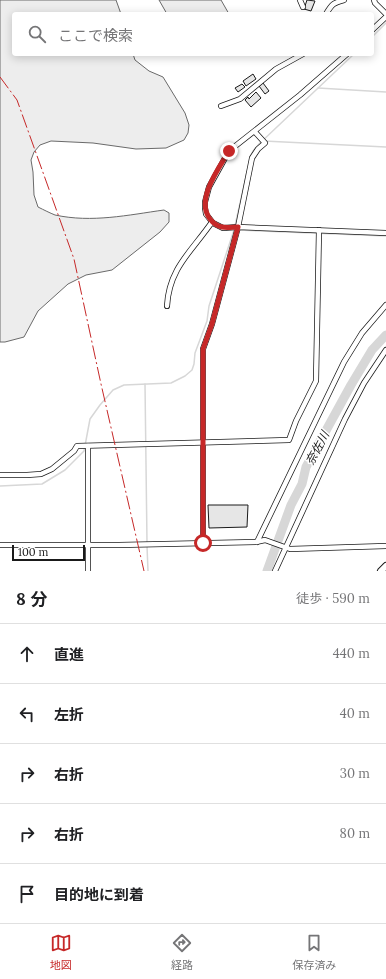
<!DOCTYPE html>
<html lang="ja">
<meta charset="utf-8">
<style>
body{margin:0;font-family:Lora,"Noto Sans JP",serif;background:#f6f6f6;color:#202124}
.scale{position:absolute;left:12px;bottom:10px;width:73px;box-sizing:border-box;padding-left:4px;border:2px solid #1a1a1a;border-top:0;font-size:11px;line-height:14px;white-space:nowrap;color:#1a1a1a;-webkit-text-stroke:3px #fff;paint-order:stroke}
.stop{position:absolute;width:12px;height:12px;margin:-9px;border:3px solid #c62828;border-radius:50%;background:#fff}
.stop.end{background:#c62828;border-color:#fff;box-shadow:0 1px 4px #0008}
.list{margin:0;padding:0;list-style:none}
h2{display:flex;justify-content:space-between;align-items:center;height:52px;margin:0;padding:0 16px;font-size:17px}
h2 small{font-size:13px;font-weight:400;color:#757577}
.list li{display:grid;grid-template-columns:26px 1fr auto;gap:12px;align-items:center;box-sizing:border-box;height:60px;padding:0 16px;border-top:1px solid #e0e0e0}
.list b{display:block;font-size:15px;white-space:nowrap}
.list em{font-size:13px;font-style:normal;color:#757577}
.icon{flex:none;width:22px;height:22px;fill:none;stroke:currentColor;stroke-width:2;stroke-linecap:round;stroke-linejoin:round}
.map{position:relative;flex:none;width:386px;height:571px;overflow:hidden}
.search{position:absolute;background:#fff;box-shadow:0 2px 10px #0003;left:12px;right:12px;top:12px;height:44px;display:flex;align-items:center;gap:10px;box-sizing:border-box;padding:0 14px;border-radius:4px;color:#757577;font-size:15px}
.sheet{height:352px;background:#fff}
nav{display:flex;justify-content:space-around;align-items:center;box-sizing:border-box;height:56px;border-top:1px solid #e0e0e0;background:#fff;font-size:11px;color:#757577}
nav a{display:grid;justify-items:center;gap:2px}
nav .on{color:#c62828}
.map>svg:first-child{display:block}
</style>
<div class="map">
<svg width="386" height="571" viewBox="0 0 386 571">
<rect width="100%" height="100%" fill="#fff"/>
<g fill="#ededed" stroke="#6a6a6a">
<path d="M0,0H116L121,14H14V54H133L135,60L149,71L163,77L185,113L189,125L188,133L184,140L166,148L136,149L93,143L51,141L40,145L34,152L31,160L33,172L34,195L38,207C44,210 50,213 55,215C92,223 128,215 164,210L169,213V222L160,232L112,270L86,275L68,284L38,311L24,337L5,342H0Z"/>
<polygon points="159,0 221,0 229,14 167,14"/>
</g>
<g fill="none" stroke-linecap="round" stroke-linejoin="round">
<g stroke="#d7d7d7" stroke-width="1.5">
<polyline points="372,37 386,23"/>
<polyline points="318,88 386,92"/>
<polyline points="264,141 386,147"/>
<polyline points="250,157 253,151 259,144 354,54"/>
<polyline points="238,230 386,236"/>
<polyline points="145,384 147,543"/>
<polyline points="0,486 42,484 65,470 84,451 90,419 100,405 113,390 124,385 171,383 185,376 192,370 194,364 195,353 207,321 209,306 234,230 247,172"/>
<polyline points="147,546 148,571"/>
</g>
<polyline stroke="#d7d7d7" stroke-width="9" points="267,571 291,505 302,484 306,467 351,385 372,350 386,335"/>
</g>
<g fill="#e6e6e6" stroke="#1a1a1a">
<polygon points="307,0 315,1 311,11 304,9"/>
<polygon points="253,74 256,79 246,86 243,81"/>
<polygon points="263,83 269,91 265,94 259,86"/>
<polygon points="242,84 245,87 238,92 235,88"/>
<polygon points="256,92 261,98 251,107 245,100 248,97 249,99"/>
<polygon points="208,505 248,505 247,527 209,528"/>
</g>
<g fill="none" stroke-linecap="round" stroke-linejoin="round">
<g stroke="#1a1a1a" stroke-width="6">
<g id="minor">
<polyline points="300,0 303,7"/>
<polyline points="374,0 375,3 386,14"/>
<path d="M326,14C332,4 333,3 344,0"/>
<polyline points="372,30 386,17"/>
<polyline points="347,54 300,95 229,151 209,187 205,202 205,208 206,214 213,223 223,228 238,227 386,233"/>
<polyline points="221,106 240,99 276,69 303,54"/>
<path d="M167,306C169,268 192,251 212,222"/>
<polyline points="0,475 27,475 41,474 52,469 74,451 77,446 289,440 296,421 316,381 319,230"/>
<polyline points="257,542 344,362 362,333 386,305"/>
<polyline points="203,543 203,349 212,324 238,227 252,158 258,149 265,143 255,132"/>
<polyline points="0,545 119,545 256,542 265,540 290,549 386,546"/>
<polyline points="88,571 88,446"/>
<polyline points="275,571 345,419 364,383 386,350"/>
</g>
</g>
<g stroke="#1a1a1a" stroke-width="8">
<polyline id="secondary" points="381,571 386,566"/>
</g>
<use href="#minor" stroke="#fff" stroke-width="4.5"/>
<use href="#secondary" stroke="#fff" stroke-width="6"/>
<polyline stroke="#c62828" stroke-width="1" stroke-dasharray="14 3 2 3" stroke-linecap="butt" points="0,77 17,100 74,259 101,384 144,571"/>
</g>
<g fill="none" stroke-linecap="round" stroke-linejoin="round">
<path stroke="#c62828" stroke-width="5" d="M203,543V349L212,324L238,227C233,227 227,228 222,227C217,226 213,223 210,219C195,200 219,168 229,151"/>
</g>
<g text-anchor="middle" dominant-baseline="central" stroke-width="3" stroke-linejoin="round" paint-order="stroke">
<g font-size="12" font-style="italic" fill="#1a1a1a" stroke="#fff">
<text transform="translate(317 448) rotate(-62)">奈佐川</text>
</g>
</g>
</svg>
<div class="scale">100 m</div>
<div class="stop" style="left:203px;top:543px"></div>
<div class="stop end" style="left:229px;top:151px"></div>
<div class="search"><svg class="icon" aria-label="search" viewBox="0 0 24 24"><circle cx="10" cy="10" r="6"/><path d="M15 15l6 6"/></svg>ここで検索</div>
</div>
<section class="sheet">
<h2>8 分<small>徒歩 · 590 m</small></h2>
<ul class="list">
<li><svg class="icon" aria-label="ahead" viewBox="0 0 24 24"><path d="M12 20V5M6 11l6-6 6 6"/></svg><div><b>直進</b></div><em>440 m</em></li>
<li><svg class="icon" aria-label="left" viewBox="0 0 24 24"><path d="M17 20v-9H6M10 6l-5 5 5 5"/></svg><div><b>左折</b></div><em>40 m</em></li>
<li><svg class="icon" aria-label="right" viewBox="0 0 24 24"><path d="M7 20v-9h11M14 6l5 5-5 5"/></svg><div><b>右折</b></div><em>30 m</em></li>
<li><svg class="icon" aria-label="right" viewBox="0 0 24 24"><path d="M7 20v-9h11M14 6l5 5-5 5"/></svg><div><b>右折</b></div><em>80 m</em></li>
<li><svg class="icon" aria-label="arrive" viewBox="0 0 24 24"><path d="M6 21V4h12l-3 4 3 4H6"/></svg><div><b>目的地に到着</b></div></li>
</ul>
</section>
<nav>
<a class="on"><svg class="icon" aria-label="map" viewBox="0 0 24 24"><path d="M3 6l6-2 6 2 6-2v14l-6 2-6-2-6 2zM9 4v14M15 6v14"/></svg>地図</a>
<a><svg class="icon" aria-label="directions" viewBox="0 0 24 24"><path d="M12 3l9 9-9 9-9-9zM9 14v-3h6M13 9l2 2-2 2"/></svg>経路</a>
<a><svg class="icon" aria-label="saved" viewBox="0 0 24 24"><path d="M7 4h10v16l-5-4-5 4z"/></svg>保存済み</a>
</nav>
